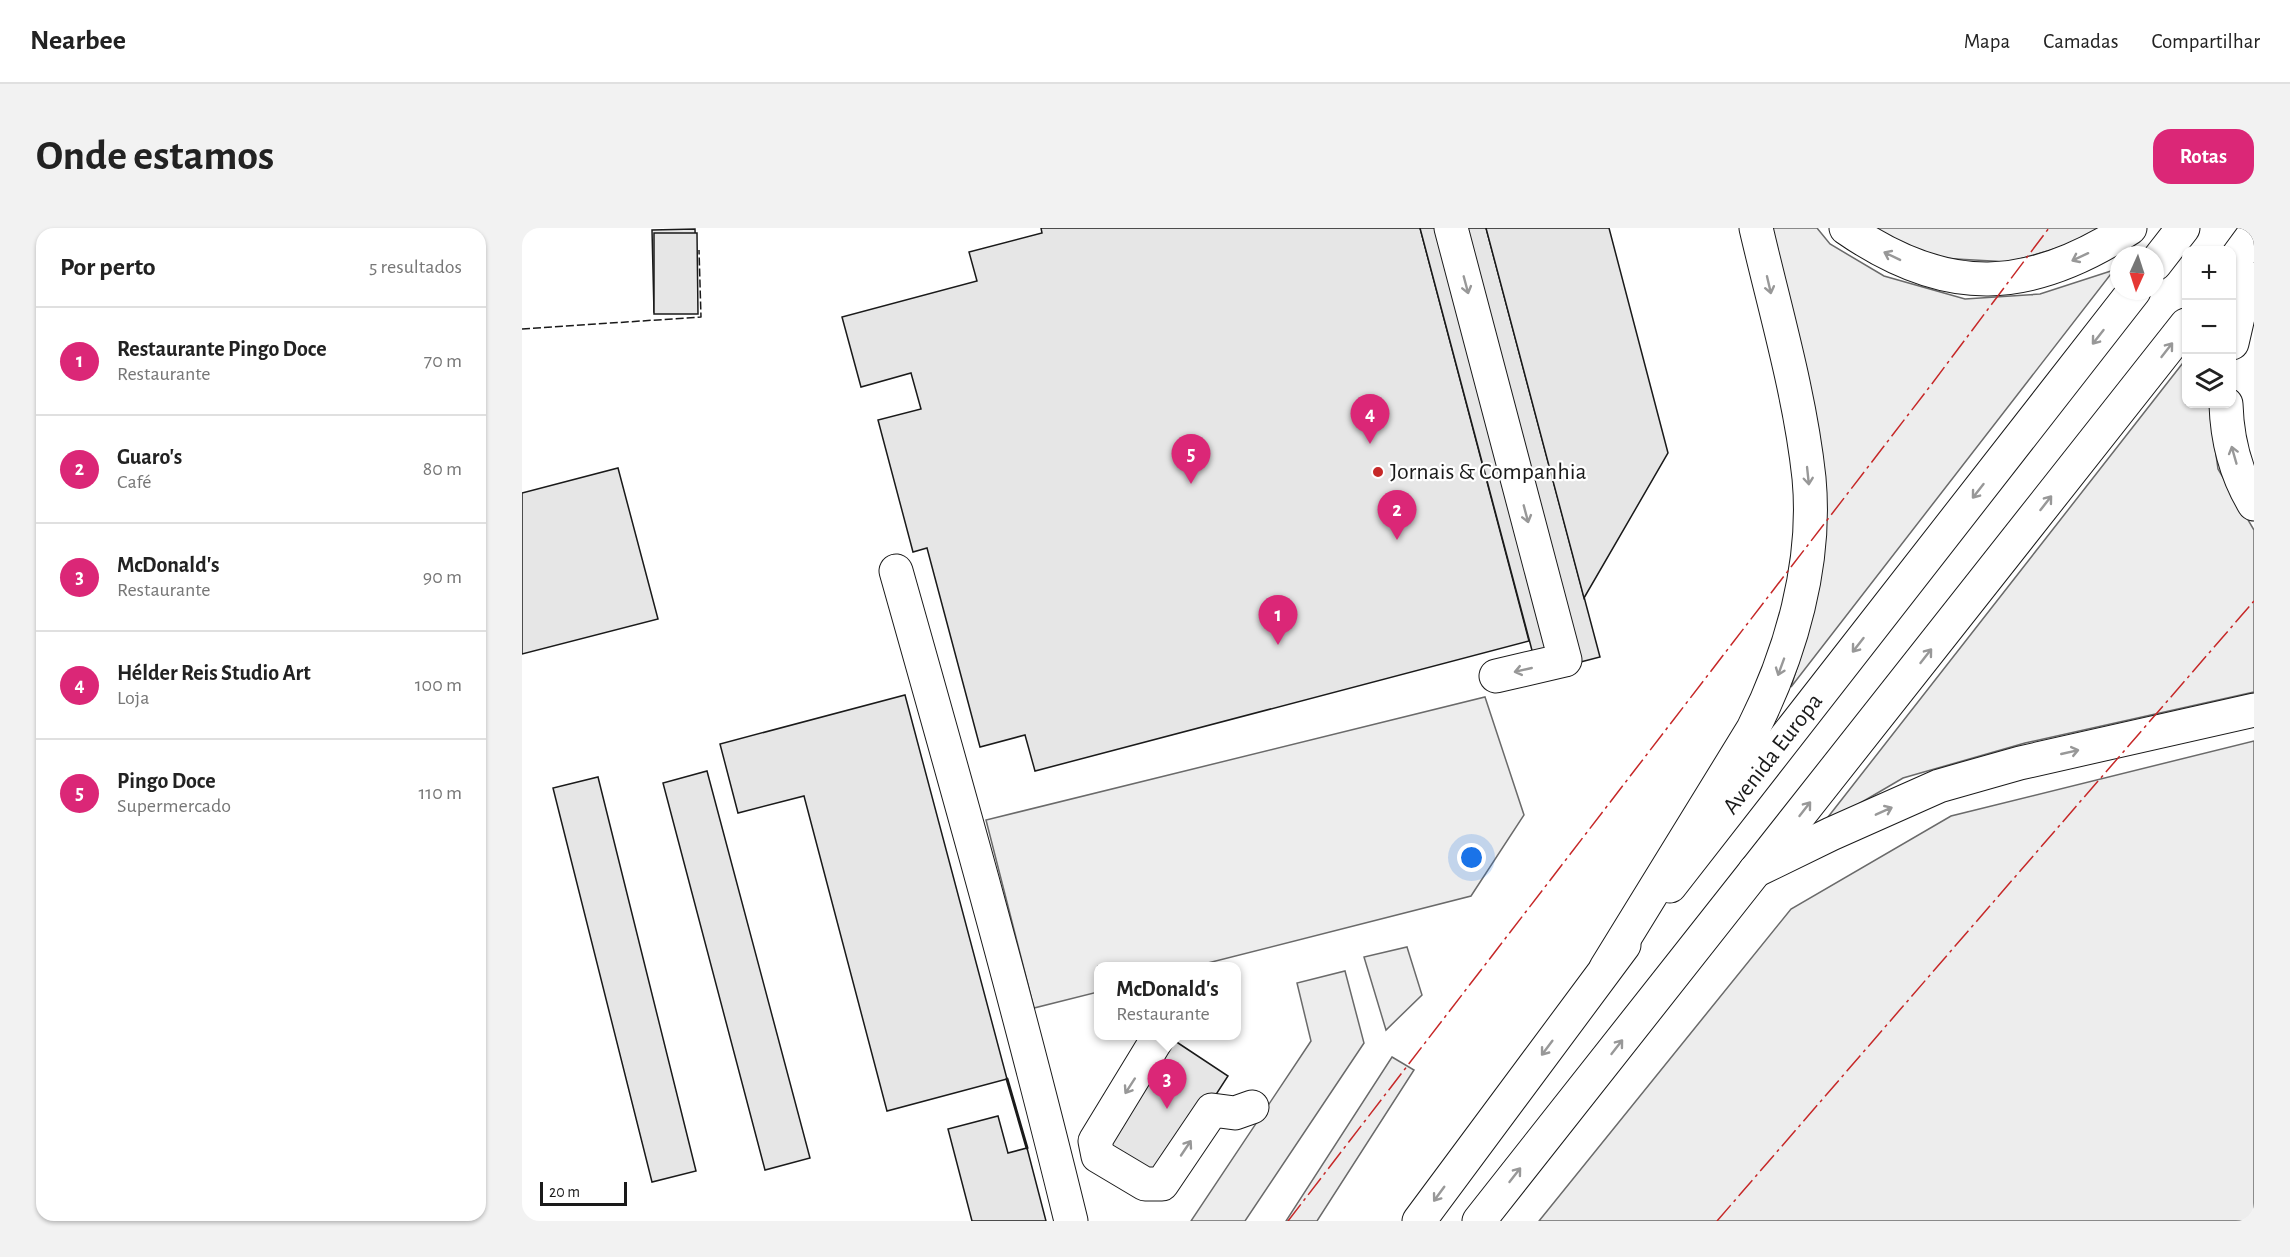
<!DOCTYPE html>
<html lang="pt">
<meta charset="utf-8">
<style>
body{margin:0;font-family:"Alegreya Sans",sans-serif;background:#f2f2f2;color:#222}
.controls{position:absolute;right:18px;top:18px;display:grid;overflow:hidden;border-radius:12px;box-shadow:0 2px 4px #0004}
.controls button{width:54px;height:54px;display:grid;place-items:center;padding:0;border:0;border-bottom:2px solid #e0e0e0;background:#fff;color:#222;font:30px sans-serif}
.compass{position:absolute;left:1588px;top:18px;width:54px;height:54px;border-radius:50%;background:#fff;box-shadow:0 2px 4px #0004;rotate:183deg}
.scale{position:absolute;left:18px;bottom:15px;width:87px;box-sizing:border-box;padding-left:6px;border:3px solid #1a1a1a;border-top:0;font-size:16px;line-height:21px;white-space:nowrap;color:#1a1a1a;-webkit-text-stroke:4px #fff;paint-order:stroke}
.you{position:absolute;left:950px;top:630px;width:21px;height:21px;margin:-15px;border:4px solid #fff;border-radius:50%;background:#1a73e8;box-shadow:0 0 0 9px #1a73e833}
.badge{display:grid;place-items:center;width:39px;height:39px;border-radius:50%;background:#db2777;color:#fff;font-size:20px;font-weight:700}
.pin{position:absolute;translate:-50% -50px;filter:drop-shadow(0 2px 3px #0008)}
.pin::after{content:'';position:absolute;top:32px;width:21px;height:18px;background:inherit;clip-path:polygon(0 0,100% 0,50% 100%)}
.popup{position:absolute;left:572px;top:734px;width:147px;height:78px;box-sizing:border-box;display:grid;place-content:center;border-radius:12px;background:#fff;filter:drop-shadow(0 2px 4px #0005);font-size:20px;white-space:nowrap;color:#767676}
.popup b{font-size:22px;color:#222}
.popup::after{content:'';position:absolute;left:50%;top:100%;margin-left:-12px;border:12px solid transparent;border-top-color:#fff}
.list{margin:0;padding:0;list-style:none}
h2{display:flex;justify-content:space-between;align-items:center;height:78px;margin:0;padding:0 24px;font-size:26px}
h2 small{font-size:20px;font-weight:400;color:#767676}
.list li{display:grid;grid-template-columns:39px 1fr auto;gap:18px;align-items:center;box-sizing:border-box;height:108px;padding:0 24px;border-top:2px solid #e0e0e0}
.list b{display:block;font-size:22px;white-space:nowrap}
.list p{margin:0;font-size:20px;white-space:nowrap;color:#767676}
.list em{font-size:20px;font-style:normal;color:#767676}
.icon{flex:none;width:33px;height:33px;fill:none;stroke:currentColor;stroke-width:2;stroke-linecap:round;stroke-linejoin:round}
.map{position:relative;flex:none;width:1732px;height:993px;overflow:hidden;border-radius:18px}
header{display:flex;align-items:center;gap:36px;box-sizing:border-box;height:84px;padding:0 30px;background:#fff;border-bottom:2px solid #e0e0e0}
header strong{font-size:28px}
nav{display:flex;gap:33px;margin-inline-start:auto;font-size:21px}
.intro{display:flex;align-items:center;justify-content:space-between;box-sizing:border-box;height:144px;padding:0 36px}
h1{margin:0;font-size:42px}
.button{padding:15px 27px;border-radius:18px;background:#db2777;color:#fff;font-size:21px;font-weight:700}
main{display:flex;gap:36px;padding:0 36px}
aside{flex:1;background:#fff;border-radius:18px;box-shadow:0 2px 4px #0004}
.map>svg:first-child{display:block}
</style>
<header>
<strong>Nearbee</strong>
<nav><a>Mapa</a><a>Camadas</a><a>Compartilhar</a></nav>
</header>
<div class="intro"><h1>Onde estamos</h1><a class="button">Rotas</a></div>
<main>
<aside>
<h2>Por perto<small>5 resultados</small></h2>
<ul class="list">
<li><span class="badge">1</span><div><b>Restaurante Pingo Doce</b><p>Restaurante</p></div><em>70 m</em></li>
<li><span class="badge">2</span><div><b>Guaro's</b><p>Café</p></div><em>80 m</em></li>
<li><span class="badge">3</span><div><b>McDonald's</b><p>Restaurante</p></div><em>90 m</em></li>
<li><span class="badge">4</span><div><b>Hélder Reis Studio Art</b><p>Loja</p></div><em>100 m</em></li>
<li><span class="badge">5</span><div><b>Pingo Doce</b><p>Supermercado</p></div><em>110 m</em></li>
</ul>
</aside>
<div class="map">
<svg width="1732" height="993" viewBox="0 0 1732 993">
<rect width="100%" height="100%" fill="#fff"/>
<g fill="#ededed" stroke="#6a6a6a" stroke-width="1.5">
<polygon points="1249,0 1295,0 1308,16 1362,48 1443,71 1518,66 1592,42 1269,459 1288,398"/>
<polygon points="1352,0 1578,0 1562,12 1488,34 1416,30 1362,9"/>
<polygon points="1664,131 1664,176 1687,176 1696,241 1732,302 1732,464 1503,515 1381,550 1299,598"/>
<polygon points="963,469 1002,587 949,668 674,738 576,738 576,764 512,780 464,592"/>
<polygon points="1732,513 1732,993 1017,993 1269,681 1429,588"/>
<polygon points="885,719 900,767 864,802 842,729"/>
<polygon points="823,743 842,815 723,993 669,993 789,813 775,755"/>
<polygon points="870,829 892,842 795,993 764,993"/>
</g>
<g fill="#e6e6e6" stroke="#1a1a1a" stroke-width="1.5">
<polygon points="519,0 898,0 1007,413 513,543 503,507 458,519 405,320 391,324 356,192 399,181 389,145 339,159 320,89 455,53 447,24 520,5"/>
<polygon points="898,0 964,0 1078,429 1016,445"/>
<polygon points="964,0 1087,0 1146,225 1062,370"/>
<polygon points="173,1 175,83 132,84 130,2"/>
<polygon points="132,5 175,5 176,86 132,86"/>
<polygon points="96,240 136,391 0,426 0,265"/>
<polygon points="383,467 485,851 365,883 282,568 216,585 198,516"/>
<polygon points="185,543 288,930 243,942 141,555"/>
<polygon points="76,549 174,943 130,954 31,560"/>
<polygon points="650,811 706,848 640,950 583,914"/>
<polygon points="476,888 486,925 505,920 524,993 450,993 426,901"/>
</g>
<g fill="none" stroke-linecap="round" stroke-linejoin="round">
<g stroke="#1a1a1a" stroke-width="35">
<g id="minor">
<polyline points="929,0 1043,432 974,448"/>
<path d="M374,343C435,559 496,775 549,993"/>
<polyline points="637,808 573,913 576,928 623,956 640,956 690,882 713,885 730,879"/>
</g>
</g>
<g stroke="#1a1a1a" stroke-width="35">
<g id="major">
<polyline points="1633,36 1661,0"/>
<polyline points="1710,36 1732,6"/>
<polyline points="1148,658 1612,63"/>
<polyline points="897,993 1102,717"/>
<polyline points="957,993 1664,97"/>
</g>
</g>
<g stroke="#1a1a1a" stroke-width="35">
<g id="highway">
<path d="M1324,0C1425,70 1507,66 1608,0"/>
<polyline points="1710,115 1716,89 1732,51"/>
<path d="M1704,176C1705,211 1714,246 1732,276"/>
<polyline points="1233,643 1309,606 1417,558 1498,535 1732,482"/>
<path d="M1084,740L1231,501C1269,425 1295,336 1287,250C1278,166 1253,82 1234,0"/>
</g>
</g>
<use href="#minor" stroke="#fff" stroke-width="33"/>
<use href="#major" stroke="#fff" stroke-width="33"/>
<use href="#highway" stroke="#fff" stroke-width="33"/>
<polyline stroke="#1a1a1a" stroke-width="1.5" stroke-dasharray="8 3" stroke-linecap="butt" points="0,101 179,89 177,22"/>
<polyline stroke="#1a1a1a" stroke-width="3" points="485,851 505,920"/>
<g stroke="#c62828" stroke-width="1.5" stroke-dasharray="21 4.5 3 4.5" stroke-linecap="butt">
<polyline points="766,993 1409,157 1527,0"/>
<polyline points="1195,993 1732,373"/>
</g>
</g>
<defs><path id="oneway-shaft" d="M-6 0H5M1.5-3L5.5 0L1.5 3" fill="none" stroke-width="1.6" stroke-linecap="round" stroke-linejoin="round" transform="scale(1.5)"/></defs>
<g stroke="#989898">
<use href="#oneway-shaft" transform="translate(1370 28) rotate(-154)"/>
<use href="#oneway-shaft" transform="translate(1558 29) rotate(155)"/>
<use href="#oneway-shaft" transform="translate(944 57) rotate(75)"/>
<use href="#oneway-shaft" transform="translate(1247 57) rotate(77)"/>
<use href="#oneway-shaft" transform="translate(1576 109) rotate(128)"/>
<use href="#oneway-shaft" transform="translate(1645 122) rotate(-52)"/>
<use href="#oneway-shaft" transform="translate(1712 227) rotate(-106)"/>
<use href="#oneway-shaft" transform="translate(1286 248) rotate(84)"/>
<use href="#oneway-shaft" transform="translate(1456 263) rotate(128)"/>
<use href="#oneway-shaft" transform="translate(1524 275) rotate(-52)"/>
<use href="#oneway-shaft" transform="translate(1004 286) rotate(75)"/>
<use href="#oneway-shaft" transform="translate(1336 417) rotate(128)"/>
<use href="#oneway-shaft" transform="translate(1404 428) rotate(-52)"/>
<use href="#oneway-shaft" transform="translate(1259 439) rotate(110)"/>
<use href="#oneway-shaft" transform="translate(1001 442) rotate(167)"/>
<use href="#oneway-shaft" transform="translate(1548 524) rotate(-13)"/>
<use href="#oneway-shaft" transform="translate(1283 581) rotate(-52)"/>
<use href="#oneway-shaft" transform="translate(1362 583) rotate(-24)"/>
<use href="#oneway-shaft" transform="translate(1095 819) rotate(-52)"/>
<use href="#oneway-shaft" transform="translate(1025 820) rotate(127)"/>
<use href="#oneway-shaft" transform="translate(608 858) rotate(123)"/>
<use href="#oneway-shaft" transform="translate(664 920) rotate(-56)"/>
<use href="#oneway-shaft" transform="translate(993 947) rotate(-52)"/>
<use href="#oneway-shaft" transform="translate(917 966) rotate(126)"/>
</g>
<circle fill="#c62828" stroke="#fff" stroke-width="2" cx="856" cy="244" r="6"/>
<g text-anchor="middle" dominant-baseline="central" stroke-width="4.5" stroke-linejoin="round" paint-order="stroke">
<g font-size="24" fill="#1a1a1a" stroke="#fff" text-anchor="start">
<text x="868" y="244">Jornais &amp; Companhia</text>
</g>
<g font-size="24" fill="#1a1a1a" stroke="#fff">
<text transform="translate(1251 526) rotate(-52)">Avenida Europa</text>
</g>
</g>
</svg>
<div class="controls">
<button>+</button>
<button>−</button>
<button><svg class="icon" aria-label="layers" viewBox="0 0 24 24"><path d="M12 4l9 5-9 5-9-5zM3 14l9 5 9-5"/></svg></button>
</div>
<svg class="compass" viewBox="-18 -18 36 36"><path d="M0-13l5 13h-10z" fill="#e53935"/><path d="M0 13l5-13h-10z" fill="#767676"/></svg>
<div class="scale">20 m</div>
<div class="you"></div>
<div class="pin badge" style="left:756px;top:417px">1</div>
<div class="pin badge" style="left:875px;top:312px">2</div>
<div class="pin badge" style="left:645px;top:881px">3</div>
<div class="popup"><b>McDonald's</b>Restaurante</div>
<div class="pin badge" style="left:848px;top:216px">4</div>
<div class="pin badge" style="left:669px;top:256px">5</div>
</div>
</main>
